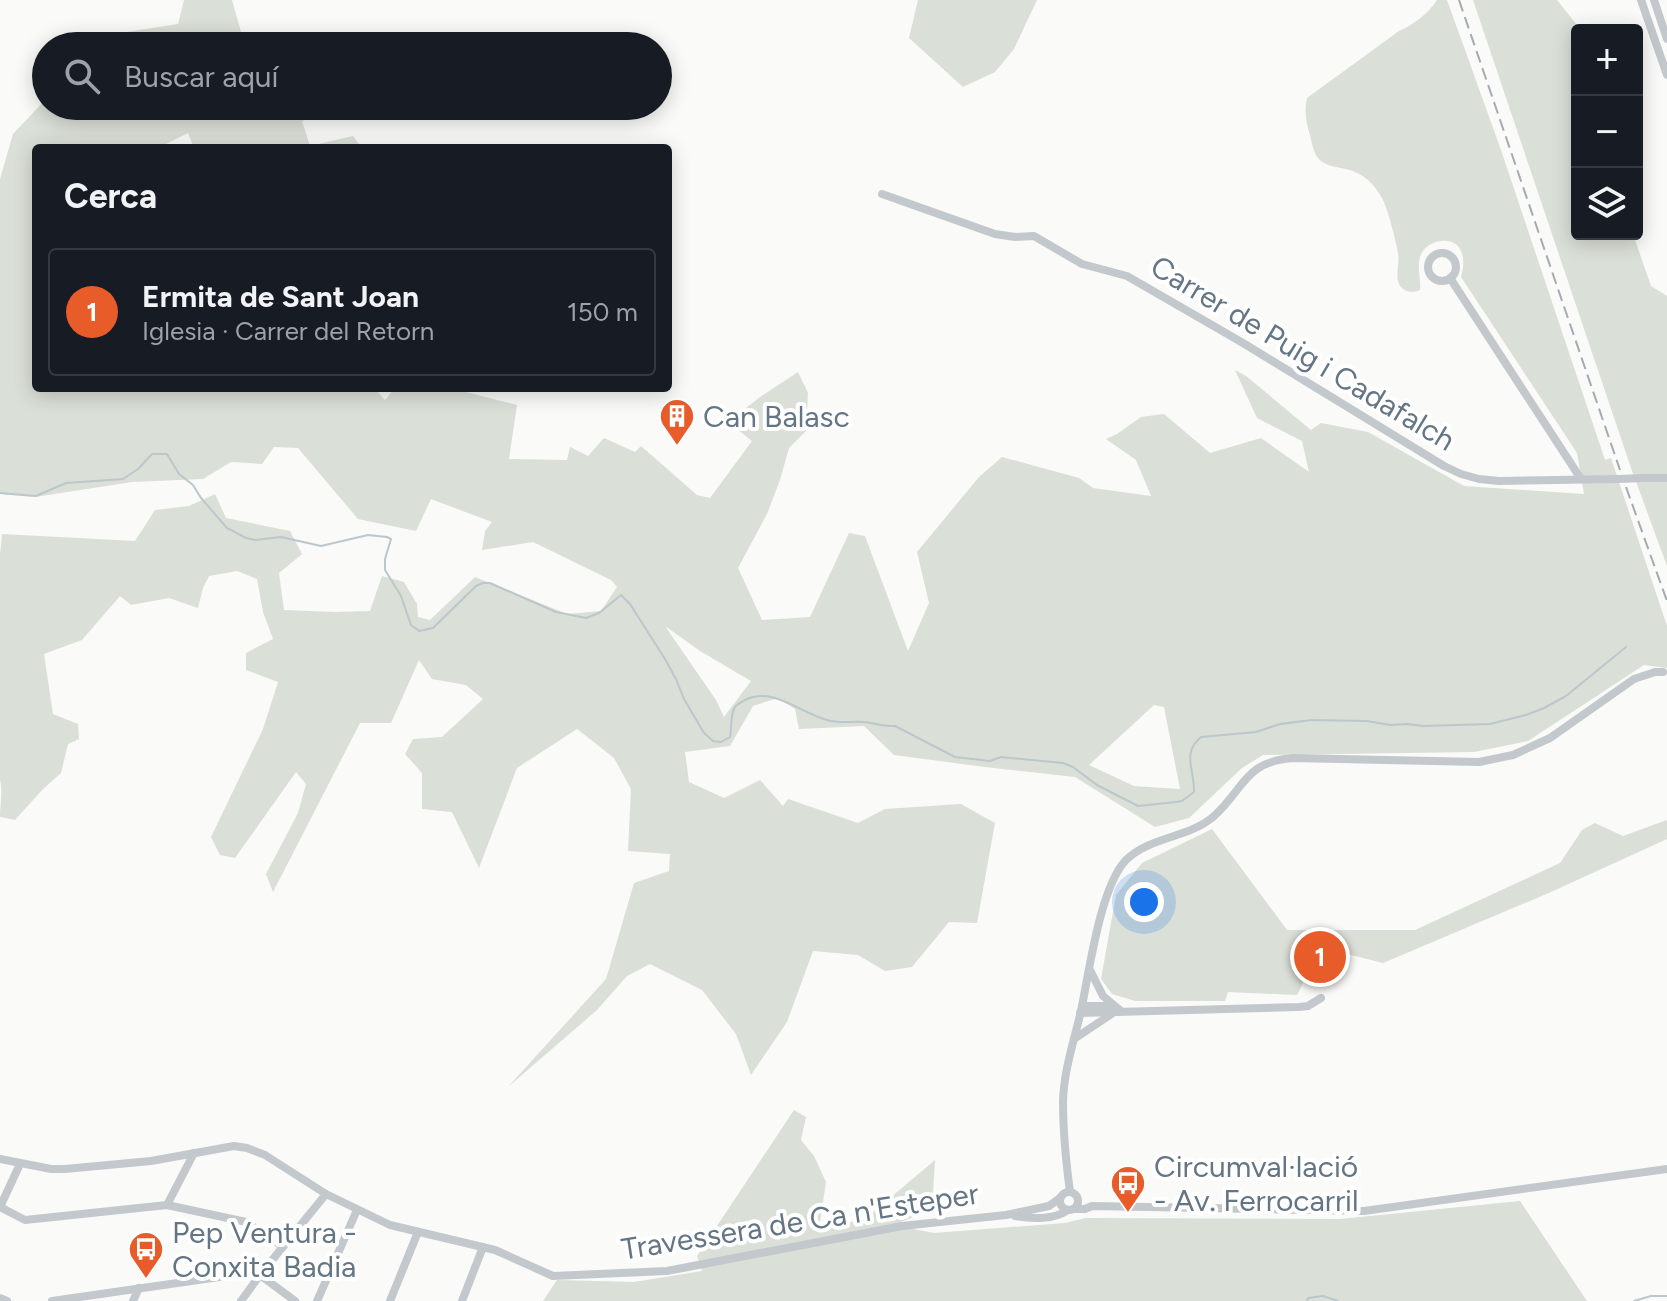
<!DOCTYPE html>
<html lang="es">
<meta charset="utf-8">
<style>
body{margin:0;font-family:Figtree,sans-serif;background:#242831;color:#f1f3f6}
.controls{position:absolute;right:24px;top:24px;display:grid;overflow:hidden;border-radius:8px;box-shadow:0 4px 20px #0003}
.controls button{width:72px;height:72px;display:grid;place-items:center;padding:0;border:0;border-bottom:2px solid #363941;background:#171b24;color:#f1f3f6;font:40px sans-serif}
.you{position:absolute;left:1144px;top:902px;width:28px;height:28px;margin:-20px;border:6px solid #fff;border-radius:50%;background:#1a73e8;box-shadow:0 0 0 12px #1a73e833}
.badge{display:grid;place-items:center;width:52px;height:52px;border-radius:50%;background:#e85c2a;color:#fff;font-size:26px;font-weight:700}
.pin{position:absolute;translate:-50% -50%;border:4px solid #fff;box-shadow:0 2px 8px #0006}
.list{margin:0;padding:0;list-style:none}
h2{display:flex;justify-content:space-between;align-items:center;height:104px;margin:0;padding:0 32px;font-size:34px}
h2 small{font-size:26px;font-weight:400;color:#9ea1a6}
.list li{display:grid;grid-template-columns:52px 1fr auto;gap:24px;align-items:center;box-sizing:border-box;height:128px;margin:0 16px 16px;padding:0 16px;border:2px solid #363941;border-radius:8px}
.list b{display:block;font-size:30px;white-space:nowrap}
.list p{margin:0;font-size:26px;white-space:nowrap;color:#9ea1a6}
.list em{font-size:26px;font-style:normal;color:#9ea1a6}
.icon{flex:none;width:44px;height:44px;fill:none;stroke:currentColor;stroke-width:2;stroke-linecap:round;stroke-linejoin:round}
.map{position:relative;flex:none;width:1667px;height:1301px;overflow:hidden}
.search{position:absolute;background:#171b24;box-shadow:0 4px 20px #0003;left:32px;top:32px;width:640px;height:88px;display:flex;align-items:center;gap:20px;box-sizing:border-box;padding:0 28px;border-radius:44px;color:#9ea1a6;font-size:30px}
.panel{position:absolute;background:#171b24;box-shadow:0 4px 20px #0003;left:32px;top:144px;width:640px;height:248px;border-radius:8px}
.map>svg:first-child{display:block}
</style>
<div class="map">
<svg width="1667" height="1301" viewBox="0 0 1667 1301">
<rect width="100%" height="100%" fill="#fafaf8"/>
<g fill="#dadfd7" fill-rule="evenodd">
<polygon points="184,0 232,0 245,46 84,46 88,38 178,24"/>
<polygon points="918,0 1037,0 1014,49 995,72 963,87 909,38"/>
<path d="M1437,0H1447L1501,150L1605,460L1611,458L1667,626V668L1644,665L1528,741L1474,752L1263,755L1242,768L1189,818L1155,827L1075,777L985,767L894,755L864,726L799,729L795,709L778,698L753,706L730,746L685,752L689,782L724,798L760,780L783,806L788,799L858,823L885,809L961,804L995,823L977,923L949,922L912,967L885,971L858,955L813,951L787,1022L751,1075L736,1034L702,990L650,964L627,976L597,1010L508,1087L606,979L634,883L669,871L670,854L628,851L631,789L614,758L577,729L517,768L479,868L452,812L422,809V773L405,754L413,739L442,737L483,699L466,685L432,679L419,660L391,723H360L273,892L266,874L298,813L306,784L296,772L235,858L220,855L211,837L263,729L278,682L246,670V653L273,639L263,612L257,579L237,571L209,576L203,588L198,608L169,598L131,605L120,596L82,640L44,654L53,714L78,724L79,739L68,744L61,773L43,789L15,820L0,817C0,804 3,792 0,780V555L2,534L135,541L155,510L189,506L215,494L226,518L290,531L302,554L279,573L284,610L335,612L370,611L382,576L404,582L417,604L418,617L430,620L475,577L567,614L601,611L617,587L611,580L533,542L482,550L485,531L492,522L431,499L416,531L358,519L298,448L274,447L262,464L231,462L203,479L132,482L35,497L0,494V179L13,134L46,99V106H319L327,113L302,121L310,146L353,136L362,148H194L188,133L158,148H36V388H374L385,400L395,388H463L462,391L517,405L509,459L567,460L570,447L588,456L604,438L635,452L641,446L697,495L710,498L752,441L728,422L760,397L798,372L808,393L806,431L789,448L780,480L767,514L738,568L762,620L810,617L849,533L865,536L908,651L929,603L917,552L979,477L1002,457L1079,478L1093,488L1151,496L1136,460L1106,439L1117,434L1141,417L1164,414L1210,453L1261,438L1309,472L1302,441L1257,418L1235,370L1246,376L1311,430L1321,423L1368,432L1464,486L1584,494L1577,453L1461,277C1463,269 1465,260 1461,251C1454,234 1425,240 1420,257C1417,268 1421,279 1420,290C1413,293 1404,293 1399,284C1395,275 1400,263 1398,253C1397,244 1387,207 1383,200C1375,184 1363,173 1346,169C1337,167 1324,166 1318,158C1313,152 1312,142 1310,135C1306,122 1304,112 1307,98L1399,31C1413,25 1429,13 1437,0ZM665,626L700,651L751,681L724,717L716,700ZM1154,705L1164,707L1180,789L1134,786L1089,765Z"/>
<polygon points="1473,0 1557,0 1581,30 1577,30 1577,234 1633,234 1651,286 1667,296 1667,566 1631,468"/>
<polygon points="1667,820 1667,839 1551,892 1383,963 1335,951 1337,972 1308,973 1297,995 1228,992 1225,1001 1135,1001 1112,994 1101,979 1116,895 1142,863 1212,829 1287,930 1415,930 1560,863 1582,830 1595,823 1623,836"/>
<polygon points="794,1110 806,1117 801,1140 814,1156 826,1182 819,1229 865,1219 935,1160 932,1210 893,1225 934,1233 1065,1223 1085,1218 1340,1219 1520,1201 1587,1301 543,1301 557,1280 634,1282 702,1271 697,1256"/>
</g>
<g fill="none" stroke-linecap="round" stroke-linejoin="round">
<g stroke="#bcc7cc" stroke-width="2">
<path d="M0,493L36,496L66,483L123,479L138,469L152,454H167L179,474L193,485L201,498L227,528L246,538L255,540L281,537L321,546L368,535L387,537L391,539L385,559V570L401,596L411,625L419,631L433,628L476,586L483,583H490L556,612L586,618L599,613L621,595L630,604L665,659L676,679L684,699L704,733L713,741L721,742L730,737C732,729 730,713 735,707C737,704 742,702 745,700C773,686 800,713 827,720C839,724 851,721 864,722C875,723 884,727 895,726L955,757L990,761L1001,757L1063,763L1073,767L1097,785L1138,806L1176,802L1182,801L1194,792C1195,771 1181,753 1201,737L1256,732L1280,724L1312,720L1367,721L1390,725L1407,724L1423,726L1490,724L1526,715L1544,708L1566,696L1626,647"/>
<polyline points="1307,1301 1308,1298 1323,1296 1338,1301"/>
<polyline points="1634,1301 1651,1296 1667,1296"/>
</g>
<g stroke="#c3c8cc" stroke-width="8">
<polyline points="1641,0 1667,75"/>
<polyline points="1654,0 1667,39"/>
<polyline points="882,194 995,234 1015,237 1034,236 1082,264 1127,276 1243,343 1444,466 1461,474 1479,479 1499,481 1618,479"/>
<circle cx="1442" cy="267" r="14"/>
<polyline points="1450,278 1581,479"/>
<polyline points="1643,478 1667,478"/>
<polyline points="1090,970 1103,996 1121,1011"/>
<polyline points="1082,1006 1114,1006"/>
<polyline points="1080,1013 1299,1007 1308,1006 1321,998"/>
<polyline points="1074,1039 1113,1013"/>
<polyline points="0,1159 51,1169 65,1169 151,1161 234,1146 247,1148 265,1155 326,1194 390,1225 495,1250 553,1276 667,1271 902,1226 1006,1215 1049,1206 1060,1198"/>
<circle cx="1069" cy="1201" r="9"/>
<path d="M1070,1192C1066,1162 1063,1132 1063,1101C1064,1070 1074,1041 1081,1011C1089,973 1100,887 1126,860C1149,837 1188,838 1213,817C1245,789 1243,762 1293,758L1479,762L1513,755L1550,738L1634,679L1655,672H1663"/>
<polyline points="167,1205 194,1153"/>
<polyline points="0,1207 25,1220 167,1205 246,1222 283,1247"/>
<polyline points="0,1207 20,1164"/>
<polyline points="1074,1209 1085,1209 1092,1206 1364,1211 1667,1169"/>
<path d="M1015,1216C1031,1219 1054,1220 1068,1210"/>
<polyline points="0,1298 7,1301"/>
<polyline points="52,1301 247,1273 260,1275 295,1301"/>
<polyline points="133,1301 139,1288"/>
<polyline points="241,1301 260,1275 326,1194"/>
<polyline points="317,1301 357,1210"/>
<polyline points="390,1301 418,1232"/>
<polyline points="462,1301 483,1247"/>
</g>
<g stroke="#a4abb2" stroke-width="2" stroke-dasharray="12 6" stroke-linecap="butt">
<polyline points="1459,0 1620,470"/>
<polyline points="1626,487 1667,601"/>
</g>
<polyline stroke="#c3c8cc" stroke-width="8" points="1618,479 1643,478"/>
</g>
<defs>
<g id="building-pin" transform="scale(1.8)"><path d="M0 17L-7.5 6A9.5 9.5 0 1 1 7.5 6Z" fill="#e85c2a" stroke="#fff"/><path d="M-4-6H4V6H1V3H-1V6H-4ZM-2.5-4.3h1.7v1.8h-1.7ZM.8-4.3h1.7v1.8H.8ZM-2.5-1h1.7V.8h-1.7ZM.8-1h1.7V.8H.8Z" fill="#fff"/></g>
<g id="bus-pin" transform="scale(1.8)"><path d="M0 17L-7.5 6A9.5 9.5 0 1 1 7.5 6Z" fill="#e85c2a" stroke="#fff"/><path d="M-5-6H5V4H4V6H2V4H-2V6H-4V4H-5ZM-3.5-4V0h7V-4ZM-3.5 1.2v1.5H-2V1.2ZM2 1.2v1.5H3.5V1.2Z" fill="#fff"/></g>
</defs>
<g fill-rule="evenodd">
<use href="#building-pin" x="677" y="416"/>
<use href="#bus-pin" x="1128" y="1183"/>
<use href="#bus-pin" x="146" y="1249"/>
</g>
<g text-anchor="middle" dominant-baseline="central" stroke-width="8" stroke-linejoin="round" paint-order="stroke">
<g font-size="30" fill="#647584" stroke="#fff">
<text transform="translate(1303 353) rotate(31)">Carrer de Puig i Cadafalch</text>
<text transform="translate(800 1221) rotate(-9)">Travessera de Ca n'Esteper</text>
</g>
<g font-size="30" fill="#647584" stroke="#fff" text-anchor="start">
<text x="703" y="416">Can Balasc</text>
<text x="1154" y="1166">Circumval·lació<tspan x="1154" dy="34">- Av. Ferrocarril</tspan></text>
<text x="172" y="1232">Pep Ventura -<tspan x="172" dy="34">Conxita Badia</tspan></text>
</g>
</g>
</svg>
<div class="controls">
<button>+</button>
<button>−</button>
<button><svg class="icon" aria-label="layers" viewBox="0 0 24 24"><path d="M12 4l9 5-9 5-9-5zM3 14l9 5 9-5"/></svg></button>
</div>
<div class="you"></div>
<div class="pin badge" style="left:1320px;top:957px">1</div>
<div class="search"><svg class="icon" aria-label="search" viewBox="0 0 24 24"><circle cx="10" cy="10" r="6"/><path d="M15 15l6 6"/></svg>Buscar aquí</div>
<section class="panel">
<h2>Cerca<small></small></h2>
<ul class="list">
<li><span class="badge">1</span><div><b>Ermita de Sant Joan</b><p>Iglesia · Carrer del Retorn</p></div><em>150 m</em></li>
</ul>
</section>
</div>
